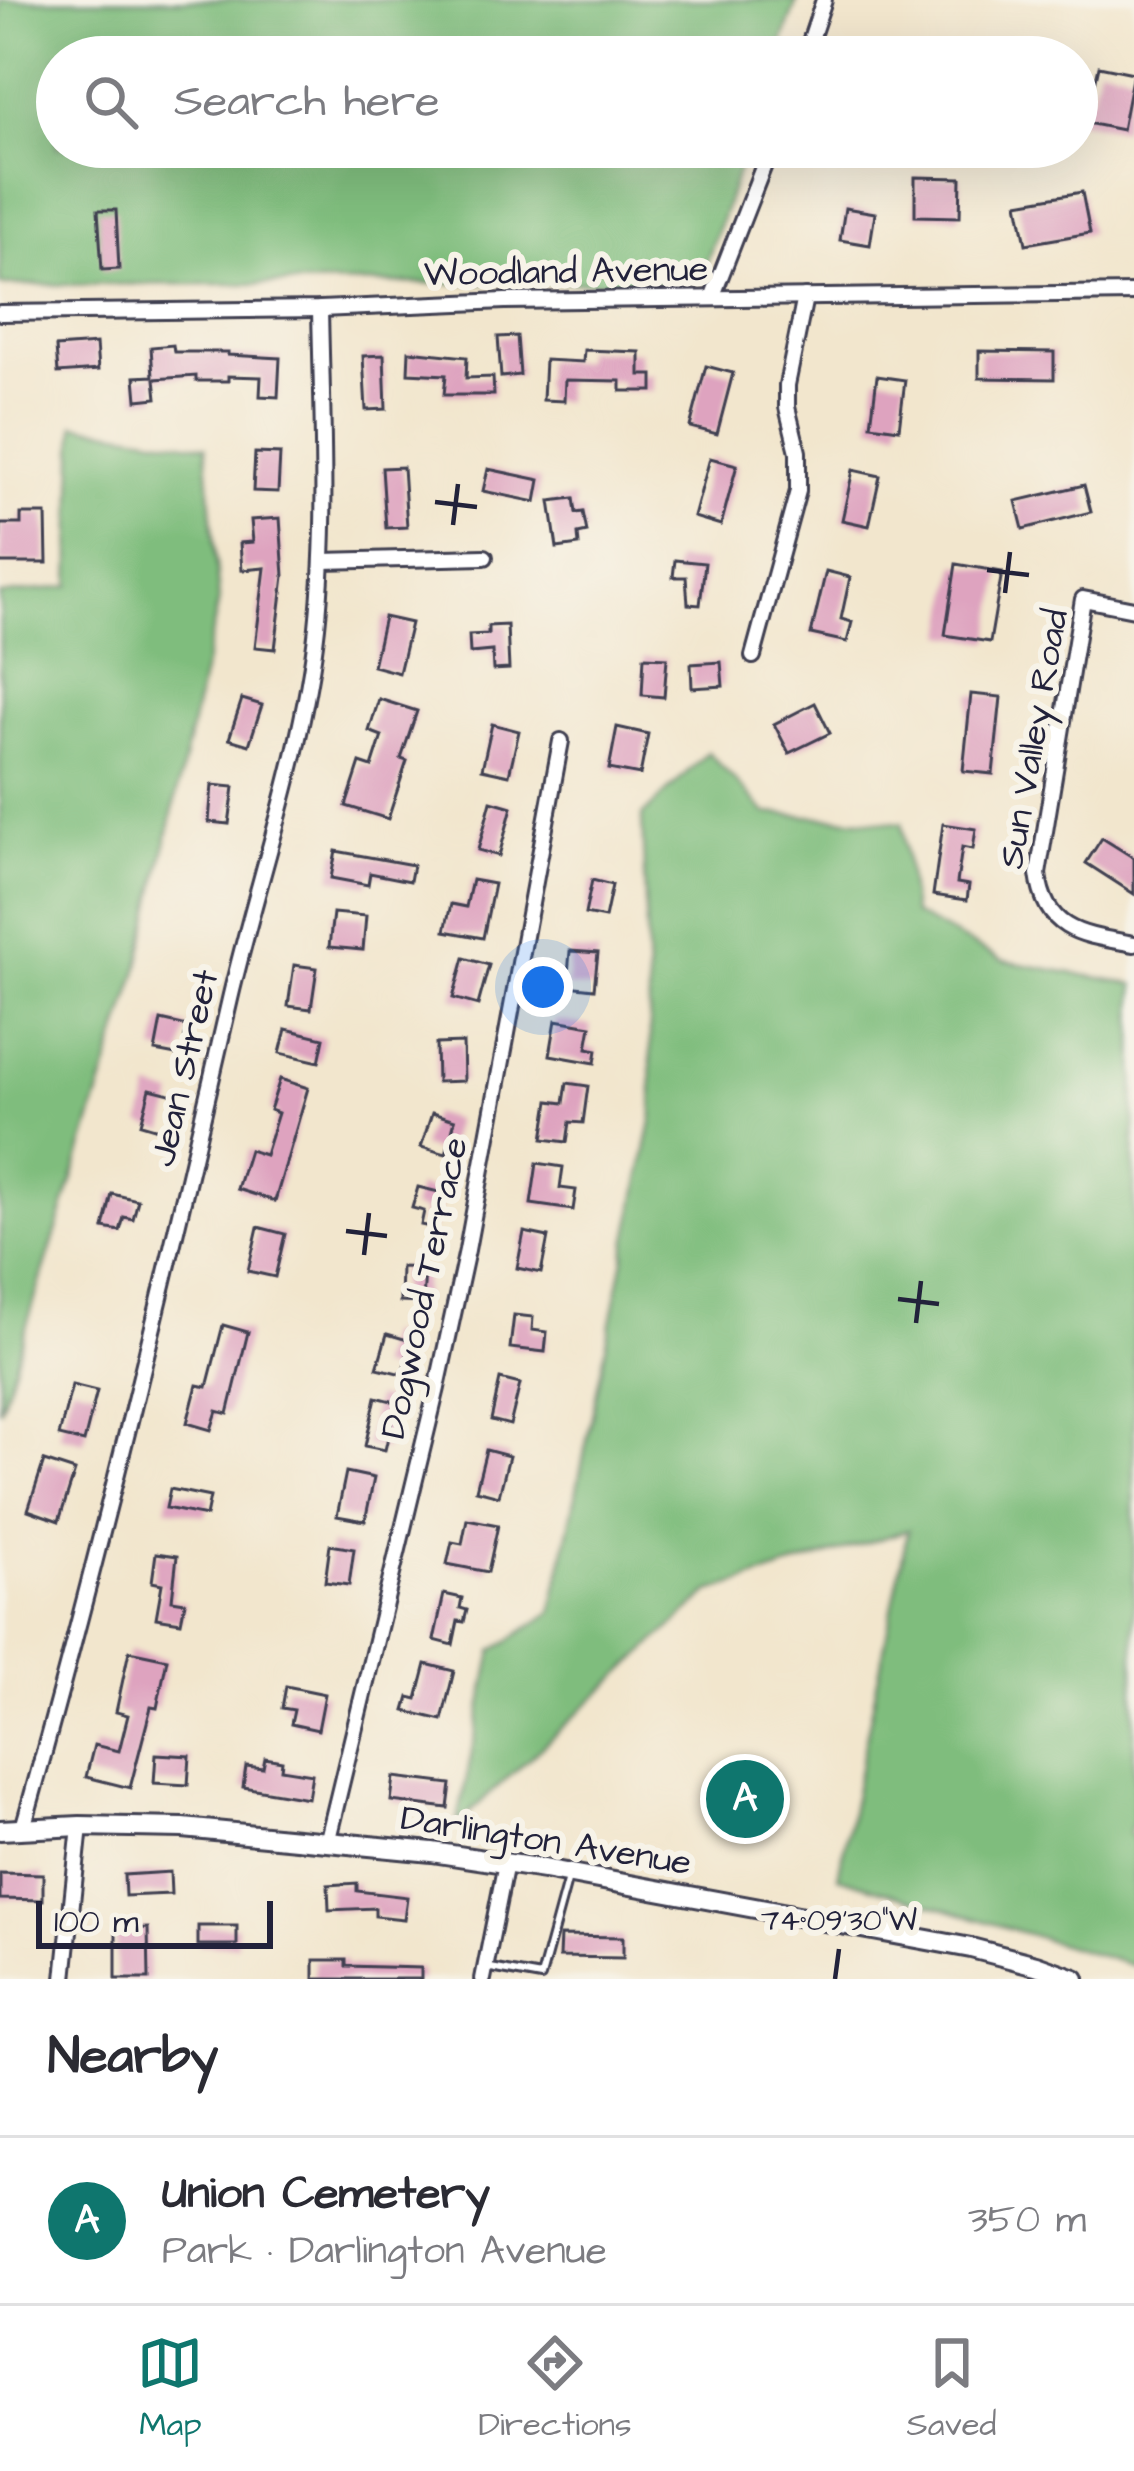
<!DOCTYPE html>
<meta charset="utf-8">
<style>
body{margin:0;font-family:"Architects Daughter",sans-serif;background:#f7f7f7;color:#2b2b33}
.scale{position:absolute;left:36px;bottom:30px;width:237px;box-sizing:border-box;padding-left:12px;border:6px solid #22223b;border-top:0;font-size:33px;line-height:42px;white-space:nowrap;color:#22223b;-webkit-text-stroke:9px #f7f3e8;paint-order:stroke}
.you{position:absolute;left:543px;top:987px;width:42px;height:42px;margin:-30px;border:9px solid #fff;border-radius:50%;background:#1a73e8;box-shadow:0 0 0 18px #1a73e833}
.badge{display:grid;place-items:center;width:78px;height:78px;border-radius:50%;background:#0f766e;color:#fff;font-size:39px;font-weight:700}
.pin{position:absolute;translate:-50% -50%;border:6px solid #fff;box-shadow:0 3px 12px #0006}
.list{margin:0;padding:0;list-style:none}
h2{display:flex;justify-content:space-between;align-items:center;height:156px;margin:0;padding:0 48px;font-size:51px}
h2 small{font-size:39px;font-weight:400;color:#7c7c81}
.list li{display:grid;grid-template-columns:78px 1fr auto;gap:36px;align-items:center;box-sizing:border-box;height:168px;padding:0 48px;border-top:3px solid #e1e1e2}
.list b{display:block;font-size:45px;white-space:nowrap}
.list p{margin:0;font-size:39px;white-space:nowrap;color:#7c7c81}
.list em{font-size:39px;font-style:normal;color:#7c7c81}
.icon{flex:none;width:66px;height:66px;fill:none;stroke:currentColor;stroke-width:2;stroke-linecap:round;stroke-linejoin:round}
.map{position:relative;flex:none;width:1134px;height:1979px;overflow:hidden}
.search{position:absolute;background:#fff;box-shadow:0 12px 48px #0002;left:36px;right:36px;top:36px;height:132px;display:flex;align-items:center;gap:30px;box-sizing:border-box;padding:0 42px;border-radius:66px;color:#7c7c81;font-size:45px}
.sheet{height:324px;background:#fff}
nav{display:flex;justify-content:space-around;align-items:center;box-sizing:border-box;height:168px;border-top:3px solid #e1e1e2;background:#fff;font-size:33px;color:#7c7c81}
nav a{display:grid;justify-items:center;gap:6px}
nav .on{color:#0f766e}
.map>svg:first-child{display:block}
</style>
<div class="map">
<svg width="1134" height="1979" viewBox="0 0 1134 1979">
<rect width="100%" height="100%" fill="#f7f3e8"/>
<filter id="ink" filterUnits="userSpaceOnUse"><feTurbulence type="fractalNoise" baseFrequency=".00833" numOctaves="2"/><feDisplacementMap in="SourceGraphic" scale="24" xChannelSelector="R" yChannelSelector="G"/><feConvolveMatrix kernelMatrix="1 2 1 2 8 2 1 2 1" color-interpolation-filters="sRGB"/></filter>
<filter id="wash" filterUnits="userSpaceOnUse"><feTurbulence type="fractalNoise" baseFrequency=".004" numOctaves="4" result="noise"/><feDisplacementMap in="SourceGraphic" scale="48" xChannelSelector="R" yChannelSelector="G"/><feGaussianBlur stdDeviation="2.7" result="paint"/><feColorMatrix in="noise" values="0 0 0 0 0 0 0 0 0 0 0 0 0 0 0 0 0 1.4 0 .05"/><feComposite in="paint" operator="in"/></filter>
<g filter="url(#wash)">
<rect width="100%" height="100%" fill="#f2e6cd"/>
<g fill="#7fbd7d" stroke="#50705c" stroke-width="3">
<polygon points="0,0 797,0 777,57 57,57 57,147 746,147 700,282 0,285"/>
<polygon points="75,425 206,446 219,600 138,970 0,1411 0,595 70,586"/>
<polygon points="708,752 766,813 902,823 913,914 1004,961 1134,984 1134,1819 1129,1834 1134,1839 1134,1966 838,1877 908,1530 710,1592 457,1824 493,1651 552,1612 653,1116 642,816"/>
</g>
<g id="blocks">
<g fill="#dea3bf">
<polygon points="1099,66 1133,73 1122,130 1077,121 1080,95 1092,97"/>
<polygon points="915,177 961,178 960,217 915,216"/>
<polygon points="1082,192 1090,233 1026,244 1018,203"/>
<polygon points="845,208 875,213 870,245 840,240"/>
<polygon points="98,210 116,210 119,269 102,270"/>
<polygon points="517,336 520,375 501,377 498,337"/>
<polygon points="96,344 98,370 58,373 56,347"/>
<polygon points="173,345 174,352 228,352 228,355 280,358 278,397 260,396 261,377 228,376 228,381 196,381 196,376 155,379 157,398 137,400 135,377 153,376 151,347"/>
<polygon points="584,350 640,352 640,375 653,375 653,391 621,391 621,381 565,380 564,401 543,400 545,360 583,362"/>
<polygon points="409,351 467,357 466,378 493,377 494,395 444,395 446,375 408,373"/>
<polygon points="979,351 1054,352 1054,379 979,378"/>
<polygon points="384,355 386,409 366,410 363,356"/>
<polygon points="706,366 733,373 717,434 690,427"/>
<polygon points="877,376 905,380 899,429 871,425"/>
<polygon points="255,453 280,454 278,492 253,491"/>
<polygon points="710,458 737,465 721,525 694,517"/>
<polygon points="403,467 407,527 386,528 382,468"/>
<polygon points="488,469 540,480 536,502 483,491"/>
<polygon points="853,470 880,476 869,526 842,520"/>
<polygon points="1084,485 1091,512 1023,529 1016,501"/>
<polygon points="574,498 576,513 583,512 587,532 578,534 579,545 557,548 550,501"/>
<polygon points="21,514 46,514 47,563 0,563 1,524 21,524"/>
<polygon points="280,518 284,576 275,649 255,647 265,568 242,570 240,543 253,542 251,520"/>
<polygon points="675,560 705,563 700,605 688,604 686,577 673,577"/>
<polygon points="956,564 1002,572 990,642 945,635"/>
<polygon points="826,571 850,577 841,619 852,622 847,642 811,634"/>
<polygon points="384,617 411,623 399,673 373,666"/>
<polygon points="507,625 509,669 493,670 492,651 470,653 469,635 488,634 488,626"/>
<polygon points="644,657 667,658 664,697 642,695"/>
<polygon points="721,662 723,686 692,688 691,664"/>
<polygon points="971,694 1001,697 993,774 963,771"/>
<polygon points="242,699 262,705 249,745 229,739"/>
<polygon points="379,699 417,711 401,759 407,761 388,819 346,806 360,763 372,767 382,736 369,731"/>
<polygon points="815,703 830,733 789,753 774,724"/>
<polygon points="492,724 519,731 509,775 482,769"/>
<polygon points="617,727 648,734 640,775 609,769"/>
<polygon points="212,785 234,787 229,824 209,822"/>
<polygon points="491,801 512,807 499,856 478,850"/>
<polygon points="943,824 976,829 973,849 962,847 957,883 969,885 967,900 933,895"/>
<polygon points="1102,838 1134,858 1134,894 1086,863"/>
<polygon points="336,851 413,865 410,881 370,873 368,885 331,878"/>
<polygon points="472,880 494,884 483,938 445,931 451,904 466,907"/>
<polygon points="592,880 612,885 605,918 585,914"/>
<polygon points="333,913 366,916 363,950 329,947"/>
<polygon points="570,951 598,953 594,989 567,986"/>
<polygon points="464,958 489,965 478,1005 453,998"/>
<polygon points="294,965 317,968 311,1009 288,1006"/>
<polygon points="161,1020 187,1026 181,1056 155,1051"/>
<polygon points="556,1020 591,1026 587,1048 597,1050 595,1063 550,1055"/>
<polygon points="286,1029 324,1038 319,1062 280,1053"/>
<polygon points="463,1043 464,1081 437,1082 436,1044"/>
<polygon points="280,1079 308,1088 275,1201 237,1189 249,1150 265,1155 278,1113 270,1110"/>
<polygon points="567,1083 588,1086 583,1123 570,1122 567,1142 543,1139 549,1101 564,1103"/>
<polygon points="150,1089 174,1095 165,1131 141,1124"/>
<polygon points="432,1113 455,1120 446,1154 421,1147"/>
<polygon points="537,1163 563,1167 560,1188 576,1190 573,1210 531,1204"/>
<polygon points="418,1187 443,1193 435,1228 421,1225 424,1211 412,1208"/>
<polygon points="112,1194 138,1200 133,1219 124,1217 120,1231 104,1228"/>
<polygon points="258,1227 285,1234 275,1277 248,1271"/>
<polygon points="524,1232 548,1237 541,1273 517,1268"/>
<polygon points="401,1267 425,1268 423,1303 400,1302"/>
<polygon points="514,1315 533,1317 532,1330 547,1332 545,1352 510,1348"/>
<polygon points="223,1325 248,1332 228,1414 217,1411 211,1430 187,1423 197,1385 207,1387"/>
<polygon points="387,1334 411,1341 402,1374 377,1368"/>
<polygon points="500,1379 520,1384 510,1425 491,1420"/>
<polygon points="72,1385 97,1391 84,1442 59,1436"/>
<polygon points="376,1397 396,1402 385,1450 365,1446"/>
<polygon points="486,1450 509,1456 499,1496 476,1490"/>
<polygon points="44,1461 75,1471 59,1521 28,1510"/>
<polygon points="346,1472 374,1478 365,1521 337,1516"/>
<polygon points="170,1489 210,1497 206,1516 166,1508"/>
<polygon points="467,1519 498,1525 488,1572 447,1564 452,1542 462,1544"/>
<polygon points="330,1545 354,1549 349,1585 325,1582"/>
<polygon points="156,1553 177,1556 172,1600 185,1602 181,1622 156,1618 162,1584 152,1582"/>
<polygon points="444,1594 462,1598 460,1608 467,1610 464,1622 458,1621 453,1645 434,1640"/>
<polygon points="129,1651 167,1659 157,1708 151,1707 130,1788 86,1777 94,1745 119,1751 128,1715 116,1712"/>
<polygon points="426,1664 454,1671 442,1720 405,1711 409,1697 417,1699"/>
<polygon points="286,1686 325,1694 318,1730 291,1724 294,1710 282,1708"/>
<polygon points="156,1754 190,1756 188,1785 154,1783"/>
<polygon points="265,1758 282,1761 281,1769 312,1774 308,1798 243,1787 246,1766 263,1768"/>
<polygon points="394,1777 451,1784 448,1808 391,1801"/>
<polygon points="170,1872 171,1894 125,1896 124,1875"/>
<polygon points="0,1873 43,1874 43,1900 0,1899"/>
<polygon points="357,1883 357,1891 407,1897 404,1919 375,1916 375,1908 329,1910 328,1885"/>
<rect x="198" y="1926" width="39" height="19"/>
<polygon points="148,1928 149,1979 116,1979 116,1929"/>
<polygon points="560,1936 623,1937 623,1958 559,1957"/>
<polygon points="314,1960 346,1960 346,1966 421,1968 421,1979 314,1979"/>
</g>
</g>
</g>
<g filter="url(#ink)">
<use href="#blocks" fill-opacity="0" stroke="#413f51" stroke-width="3"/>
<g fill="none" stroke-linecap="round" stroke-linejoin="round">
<g stroke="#413f51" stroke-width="12">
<polyline id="service" points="485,1967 541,1977 568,1878"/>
</g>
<g stroke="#413f51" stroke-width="20">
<g id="minor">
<polyline points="805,57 824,0"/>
<polyline points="712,298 771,147"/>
<polyline points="0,313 320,309 505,301 1134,293"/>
<polyline points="322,561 485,557"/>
<path d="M1134,609L1083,599L1038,874C1045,933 1085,935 1134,944"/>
<polyline points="753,656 798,491 798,452 787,407 787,385 805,297"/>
<path d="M23,1828C100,1554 166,1277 230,999C259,875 303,754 317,627C328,522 322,415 320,309"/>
<polyline points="327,1843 437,1388 467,1250 561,741"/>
<polyline points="64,1979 80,1826"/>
<polyline points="483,1979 506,1863"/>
</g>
</g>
<g stroke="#413f51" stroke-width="24">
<polyline id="secondary" points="0,1830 80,1826 183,1828 432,1852 544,1869 971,1948 1036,1965 1075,1979"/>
</g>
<use href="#service" stroke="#fff" stroke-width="6"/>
<use href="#minor" stroke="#fff" stroke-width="14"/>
<use href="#secondary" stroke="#fff" stroke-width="18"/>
</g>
</g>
<path fill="none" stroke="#22223b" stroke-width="4.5" d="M435,502L477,507M453,525L458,484M987,570L1029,575M1005,593L1010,552M346,1231L387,1236M364,1255L369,1213M898,1299L939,1304M916,1323L921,1281M835,1979L839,1949"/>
<g text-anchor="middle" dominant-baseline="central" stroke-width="12" stroke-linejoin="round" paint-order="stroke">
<g font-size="36" fill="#22223b" stroke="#f7f3e8">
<text transform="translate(566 272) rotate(-1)">Woodland Avenue</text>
<text transform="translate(1034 739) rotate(-80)">Sun Valley Road</text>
<text transform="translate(185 1068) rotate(-77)">Jean Street</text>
<text transform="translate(425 1288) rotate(-78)">Dogwood Terrace</text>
<text transform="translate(546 1841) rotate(9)">Darlington Avenue</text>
</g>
</g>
<g font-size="30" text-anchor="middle" fill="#22223b" stroke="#f7f3e8" stroke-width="12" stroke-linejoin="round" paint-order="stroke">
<text x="839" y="1930">74°09'30"W</text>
</g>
</svg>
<div class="scale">100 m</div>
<div class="you"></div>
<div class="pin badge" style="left:745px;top:1799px">A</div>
<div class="search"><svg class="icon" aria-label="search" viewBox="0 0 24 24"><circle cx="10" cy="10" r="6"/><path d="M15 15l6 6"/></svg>Search here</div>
</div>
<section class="sheet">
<h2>Nearby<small></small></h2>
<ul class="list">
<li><span class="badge">A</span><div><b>Union Cemetery</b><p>Park · Darlington Avenue</p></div><em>350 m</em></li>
</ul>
</section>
<nav>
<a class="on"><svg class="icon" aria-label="map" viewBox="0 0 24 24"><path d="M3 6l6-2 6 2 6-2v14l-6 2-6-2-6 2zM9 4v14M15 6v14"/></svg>Map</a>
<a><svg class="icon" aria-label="directions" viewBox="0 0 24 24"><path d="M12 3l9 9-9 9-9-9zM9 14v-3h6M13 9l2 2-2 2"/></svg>Directions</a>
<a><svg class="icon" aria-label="saved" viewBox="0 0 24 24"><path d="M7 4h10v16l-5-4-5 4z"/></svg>Saved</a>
</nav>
